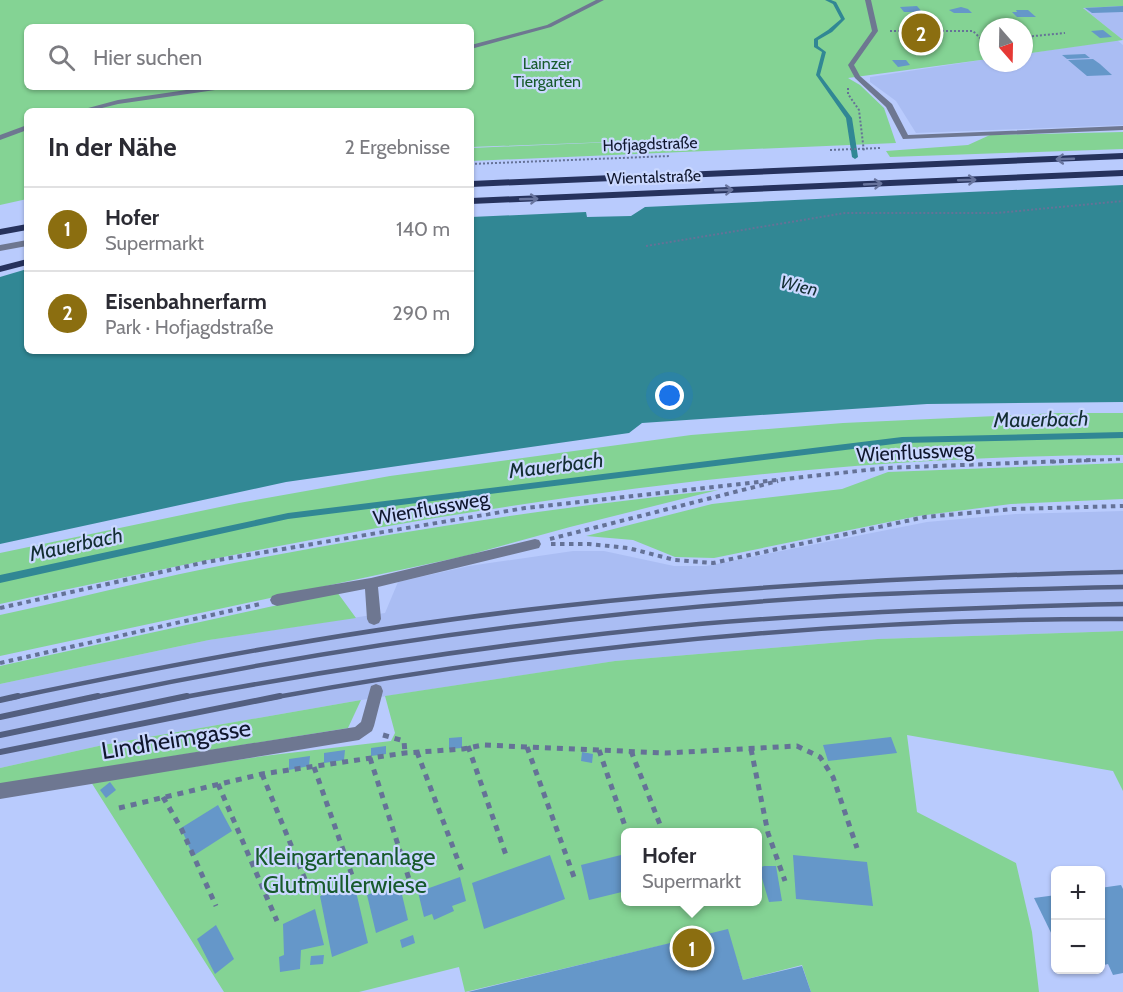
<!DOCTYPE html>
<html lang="de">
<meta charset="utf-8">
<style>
body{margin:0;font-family:Cabin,sans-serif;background:#f7f7f7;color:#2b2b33}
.controls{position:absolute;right:18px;bottom:18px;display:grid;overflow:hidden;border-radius:9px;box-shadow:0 2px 4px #0004}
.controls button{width:54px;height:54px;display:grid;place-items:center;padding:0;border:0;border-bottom:2px solid #e1e1e2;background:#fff;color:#2b2b33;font:30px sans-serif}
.compass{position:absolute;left:979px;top:18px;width:54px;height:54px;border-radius:50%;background:#fff;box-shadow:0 2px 4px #0004;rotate:160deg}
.you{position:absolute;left:670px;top:396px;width:21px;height:21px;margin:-15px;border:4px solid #fff;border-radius:50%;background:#1a73e8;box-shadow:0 0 0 9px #1a73e833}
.badge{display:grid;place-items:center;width:39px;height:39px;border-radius:50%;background:#8b6e10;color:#fff;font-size:20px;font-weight:700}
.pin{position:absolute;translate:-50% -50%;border:3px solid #fff;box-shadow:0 2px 6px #0006}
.popup{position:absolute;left:621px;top:828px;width:141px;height:78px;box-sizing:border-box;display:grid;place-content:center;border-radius:9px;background:#fff;filter:drop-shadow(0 2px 4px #0005);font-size:20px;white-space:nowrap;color:#7c7c81}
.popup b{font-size:22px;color:#2b2b33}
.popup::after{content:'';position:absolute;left:50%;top:100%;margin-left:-12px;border:12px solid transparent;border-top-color:#fff}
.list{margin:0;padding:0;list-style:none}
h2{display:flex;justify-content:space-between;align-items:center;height:78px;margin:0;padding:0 24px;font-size:26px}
h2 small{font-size:20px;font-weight:400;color:#7c7c81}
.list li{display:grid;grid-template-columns:39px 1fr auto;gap:18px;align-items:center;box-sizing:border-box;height:84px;padding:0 24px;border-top:2px solid #e1e1e2}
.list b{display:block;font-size:22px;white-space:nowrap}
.list p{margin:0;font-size:20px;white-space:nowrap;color:#7c7c81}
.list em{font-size:20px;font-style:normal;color:#7c7c81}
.icon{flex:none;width:33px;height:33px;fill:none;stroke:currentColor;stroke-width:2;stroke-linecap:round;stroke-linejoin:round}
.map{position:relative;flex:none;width:1123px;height:992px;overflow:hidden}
.search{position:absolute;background:#fff;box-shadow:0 2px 4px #0004;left:24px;top:24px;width:450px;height:66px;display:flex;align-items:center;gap:15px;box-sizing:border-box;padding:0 21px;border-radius:9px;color:#7c7c81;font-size:22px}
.panel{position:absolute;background:#fff;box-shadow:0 2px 4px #0004;left:24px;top:108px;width:450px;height:246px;border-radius:9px}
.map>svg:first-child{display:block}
</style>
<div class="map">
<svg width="1123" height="992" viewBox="0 0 1123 992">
<rect width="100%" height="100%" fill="#b9cbfd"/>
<g fill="#aabdf3">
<polygon points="1123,6 1123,40 1082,7"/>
<polygon points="1117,40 1123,45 1123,125 916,133 896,101 870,82 870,77 988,59 988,63 1024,63 1024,54"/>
<polygon points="1123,511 1123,631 878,639 615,661 361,700 103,745 0,768 0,684 209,640 385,613 398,582 469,566 573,551 604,551 674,566 706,566 927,522 1016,514"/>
</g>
<g fill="#84d394" fill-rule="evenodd">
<path d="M0,0H1123V6L1083,8L1123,40L1024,54V27H988V59L848,78L860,85L884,108L896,143L471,161V148L662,140L471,147V111H27V199L0,205ZM27,27H471V87H27Z"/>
<polygon points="1123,132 1123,149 890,157 886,151 968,145 990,135"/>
<path d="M1059,413H1123V455C744,456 368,522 0,604V553L239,503L390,476L691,435L843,423Z"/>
<polygon points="1123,463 1123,499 1011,504 918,516 714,558 675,557 633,540 586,536 712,504 842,489 888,472"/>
<path d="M718,490L570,527L465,556L0,656V615C79,598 159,577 239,562C398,531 557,507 718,490Z"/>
<polygon points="337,592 356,618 209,640 0,684 0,666"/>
<path d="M1123,631V791L1113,771L907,735L917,812L1016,863L1032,932L1039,992H811L802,965L743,980L727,930L465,992L459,967L359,992H224L91,782L264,756L391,741L395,733L385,696L615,661L878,639ZM626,832H758V902H626Z"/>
<polygon points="361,700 348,728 0,784 0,768 103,745"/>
</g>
<polygon fill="#318794" points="1123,185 1123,402 927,404 642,423 629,433 286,482 0,544 0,277 27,269 27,351 471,351 471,217 586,212 587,217 631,216 645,207"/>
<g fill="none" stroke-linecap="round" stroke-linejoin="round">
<g fill="#318794" fill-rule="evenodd">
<polygon points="825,0 831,0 836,2 845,19 832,32 818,40 818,46 826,52 820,75 852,118 858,157 855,159 852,157 846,118 816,75 822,52 814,47 814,39 828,30 841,19 833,4"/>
<polygon points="1123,432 1123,438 902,443 288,519 0,583 0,575 288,513 902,437"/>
</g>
</g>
<g fill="#6597c9">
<polygon points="917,6 922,12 904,12 900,7"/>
<polygon points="1123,6 1123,12 1092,13 1085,8"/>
<polygon points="961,7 968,9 972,13 954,13 949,10"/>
<polygon points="1016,10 1028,10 1036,17 1017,17 1012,12 1017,12"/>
<polygon points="910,21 924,21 934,27 915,27"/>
<polygon points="1103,30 1112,37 1100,38 1091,31"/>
<polygon points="901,37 917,37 922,46 909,46 908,43 904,43"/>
<polygon points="1085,54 1090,58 1067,59 1062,55"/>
<polygon points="1093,59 1100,64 1112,75 1087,76 1068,60"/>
<polygon points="892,60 906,60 910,65 898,67"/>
<polygon points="462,737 462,748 449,749 449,738"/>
<polygon points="891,737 897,753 828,761 823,745"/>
<polygon points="386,746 386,754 371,756 371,748"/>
<polygon points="345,750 344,760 324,763 324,753"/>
<polygon points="582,752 593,754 592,763 581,761"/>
<polygon points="310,756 309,766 289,770 289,759"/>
<polygon points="110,782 116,790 106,798 100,790"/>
<polygon points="218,805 232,831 193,856 181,828"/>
<polygon points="625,854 626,891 589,900 581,865"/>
<polygon points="550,855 565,899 484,929 472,883"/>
<polygon points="793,855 867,862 873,906 796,899"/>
<polygon points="764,866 776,866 782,901 769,902 759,868"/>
<polygon points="460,877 466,901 452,906 454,911 434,920 432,914 424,917 418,892"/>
<polygon points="399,882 408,920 376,933 367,895"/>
<polygon points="354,883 368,943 332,957 320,896"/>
<polygon points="1121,885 1123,889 1123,973 1113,975 1108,964 1100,966 1100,888"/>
<polygon points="1056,895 1056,943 1034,898"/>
<polygon points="315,909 324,945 301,950 300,969 280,972 279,957 284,955 283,924"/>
<polygon points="216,925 234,959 215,974 197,939"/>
<polygon points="728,929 743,980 802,966 811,992 468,992"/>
<polygon points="413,935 415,943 402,948 400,940"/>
<polygon points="324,955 323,964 310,965 311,956"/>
</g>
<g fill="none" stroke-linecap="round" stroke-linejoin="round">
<g stroke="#657297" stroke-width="2" stroke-dasharray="2 2" stroke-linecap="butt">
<polyline points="890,31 973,31 982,40 988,39"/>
<polyline points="1024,37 1065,33"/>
<polyline points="848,88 848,94 859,110 864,152"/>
<polyline points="471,164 670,156"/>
<polyline points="646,246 845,213 997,213 1123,201"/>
</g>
<polyline stroke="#657297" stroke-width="3" stroke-dasharray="4 4" stroke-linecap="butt" points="1052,462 1123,459"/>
<g stroke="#657297" stroke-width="4" stroke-dasharray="4.5 4.5" stroke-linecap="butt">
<polyline points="550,539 778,481"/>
<polyline points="551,544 589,544 628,548 675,560 713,563 925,517 1013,509 1123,506"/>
<polyline points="0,608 206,562 525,508 885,468 1092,460"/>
<polyline points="0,663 260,604"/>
</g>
<g stroke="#657297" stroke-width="5" stroke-dasharray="6 6" stroke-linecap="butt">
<polyline points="383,735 404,741 405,753"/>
<polyline points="468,746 507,858"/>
<polyline points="527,747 574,877"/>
<polyline points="751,749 768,833 785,881"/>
<polyline points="599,750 627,832"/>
<polyline points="631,751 663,832"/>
<polyline points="417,752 462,871"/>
<polyline points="370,758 410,882"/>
<polyline points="314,767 353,878"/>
<polyline points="262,774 311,894"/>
<polyline points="218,784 277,921"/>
<polyline points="163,797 181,828 216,906"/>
<polyline points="119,808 262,774 405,753 463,749 483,745 666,753 797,746 820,757 833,777 857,848"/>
</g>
<g fill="#6e7791" fill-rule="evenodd">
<polygon points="596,0 604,0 551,27 471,49 471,45 547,25"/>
<polygon points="207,87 225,87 222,89 118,104 90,111 77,111 118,100"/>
<polygon points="27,125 27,130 0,140 0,135"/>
<polygon points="27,240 27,246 0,251 0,245"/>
<polygon points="535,539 539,540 541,544 539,548 378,587 381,619 379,623 374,625 369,623 367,619 365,589 277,606 272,604 270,600 272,596 277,594 371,578"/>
<polygon points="376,684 381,686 383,691 374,726 372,731 359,740 0,799 0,783 355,727 361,722 371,686"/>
</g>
<polygon fill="#6e7791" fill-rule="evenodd" points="865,0 871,0 878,31 854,65 860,76 892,104 908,135 1123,126 1123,130 903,139 886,107 855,78 848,65 872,31"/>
<g fill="#26325d" fill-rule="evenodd">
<polygon points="1123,153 1123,159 471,187 471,181"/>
<polygon points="1123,170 1123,176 471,204 471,198"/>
<polygon points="27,224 27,230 0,235 0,229"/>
<polygon points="27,259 27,265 0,272 0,266"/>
</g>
<g stroke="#535f80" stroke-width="4.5">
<path d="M11,698C193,660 376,626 561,606C748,585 935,576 1123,572"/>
<path d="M91,698C338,646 589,611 841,596C935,591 1029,589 1123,587"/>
<path d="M179,698C351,666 524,640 699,624C840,612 981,607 1123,604"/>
<path d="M271,698C552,647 838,618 1123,619"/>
</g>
<g stroke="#535f80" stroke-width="6">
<polyline points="0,700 18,696"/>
<polyline points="0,717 98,696"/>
<polyline points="0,735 187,696"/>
<polyline points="0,752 280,696"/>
</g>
<polyline stroke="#657297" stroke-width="2" stroke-dasharray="2 2" stroke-linecap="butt" points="830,150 881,148"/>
</g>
<defs><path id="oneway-shaft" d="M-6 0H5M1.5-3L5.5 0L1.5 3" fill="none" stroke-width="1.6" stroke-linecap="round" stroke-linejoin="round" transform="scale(1.5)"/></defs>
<g stroke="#68749e">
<use href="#oneway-shaft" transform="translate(1065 159) rotate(178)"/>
<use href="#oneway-shaft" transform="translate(967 180) rotate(-2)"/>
<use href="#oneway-shaft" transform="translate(873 184) rotate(-3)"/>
<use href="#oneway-shaft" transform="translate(724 190) rotate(-2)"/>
<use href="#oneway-shaft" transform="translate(529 199) rotate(-2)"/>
</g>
<g text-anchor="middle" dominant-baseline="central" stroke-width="4.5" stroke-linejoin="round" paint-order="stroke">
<g font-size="16" fill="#175a2c" stroke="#cad8ff">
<text x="547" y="63">Lainzer<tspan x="547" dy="18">Tiergarten</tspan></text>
</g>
<g font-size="16" fill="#10172e" stroke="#cad8ff">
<text transform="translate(650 144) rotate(-2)">Hofjagdstraße</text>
<text transform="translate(654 177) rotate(-2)">Wientalstraße</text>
</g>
<g font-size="18" font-style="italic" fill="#132e32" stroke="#cad8ff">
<text transform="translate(799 286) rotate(13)">Wien</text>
</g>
<g font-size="20" fill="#10172e" stroke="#cad8ff">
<text transform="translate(915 452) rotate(-3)">Wienflussweg</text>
<text transform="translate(431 508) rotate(-10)">Wienflussweg</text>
</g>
<g font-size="21" font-style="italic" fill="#132e32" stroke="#cad8ff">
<text transform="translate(1041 419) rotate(-1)">Mauerbach</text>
<text transform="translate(556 465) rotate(-7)">Mauerbach</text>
<text transform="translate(76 544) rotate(-12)">Mauerbach</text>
</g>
<g font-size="24" fill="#10172e" stroke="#cad8ff">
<text transform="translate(176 739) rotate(-9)">Lindheimgasse</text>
</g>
<g font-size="24" fill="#175a2c" stroke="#cad8ff">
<text x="345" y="856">Kleingartenanlage<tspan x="345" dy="28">Glutmüllerwiese</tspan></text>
</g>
</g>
</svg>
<div class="controls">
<button>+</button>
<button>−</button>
</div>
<svg class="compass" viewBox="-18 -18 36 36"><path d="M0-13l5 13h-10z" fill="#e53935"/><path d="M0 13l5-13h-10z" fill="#7c7c81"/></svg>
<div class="you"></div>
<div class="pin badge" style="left:692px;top:948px">1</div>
<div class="popup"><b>Hofer</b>Supermarkt</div>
<div class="pin badge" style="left:921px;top:33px">2</div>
<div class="search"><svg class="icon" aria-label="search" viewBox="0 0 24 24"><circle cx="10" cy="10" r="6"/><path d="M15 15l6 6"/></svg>Hier suchen</div>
<section class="panel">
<h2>In der Nähe<small>2 Ergebnisse</small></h2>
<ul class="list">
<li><span class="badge">1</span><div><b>Hofer</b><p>Supermarkt</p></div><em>140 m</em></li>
<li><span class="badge">2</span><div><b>Eisenbahnerfarm</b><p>Park · Hofjagdstraße</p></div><em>290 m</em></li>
</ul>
</section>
</div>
